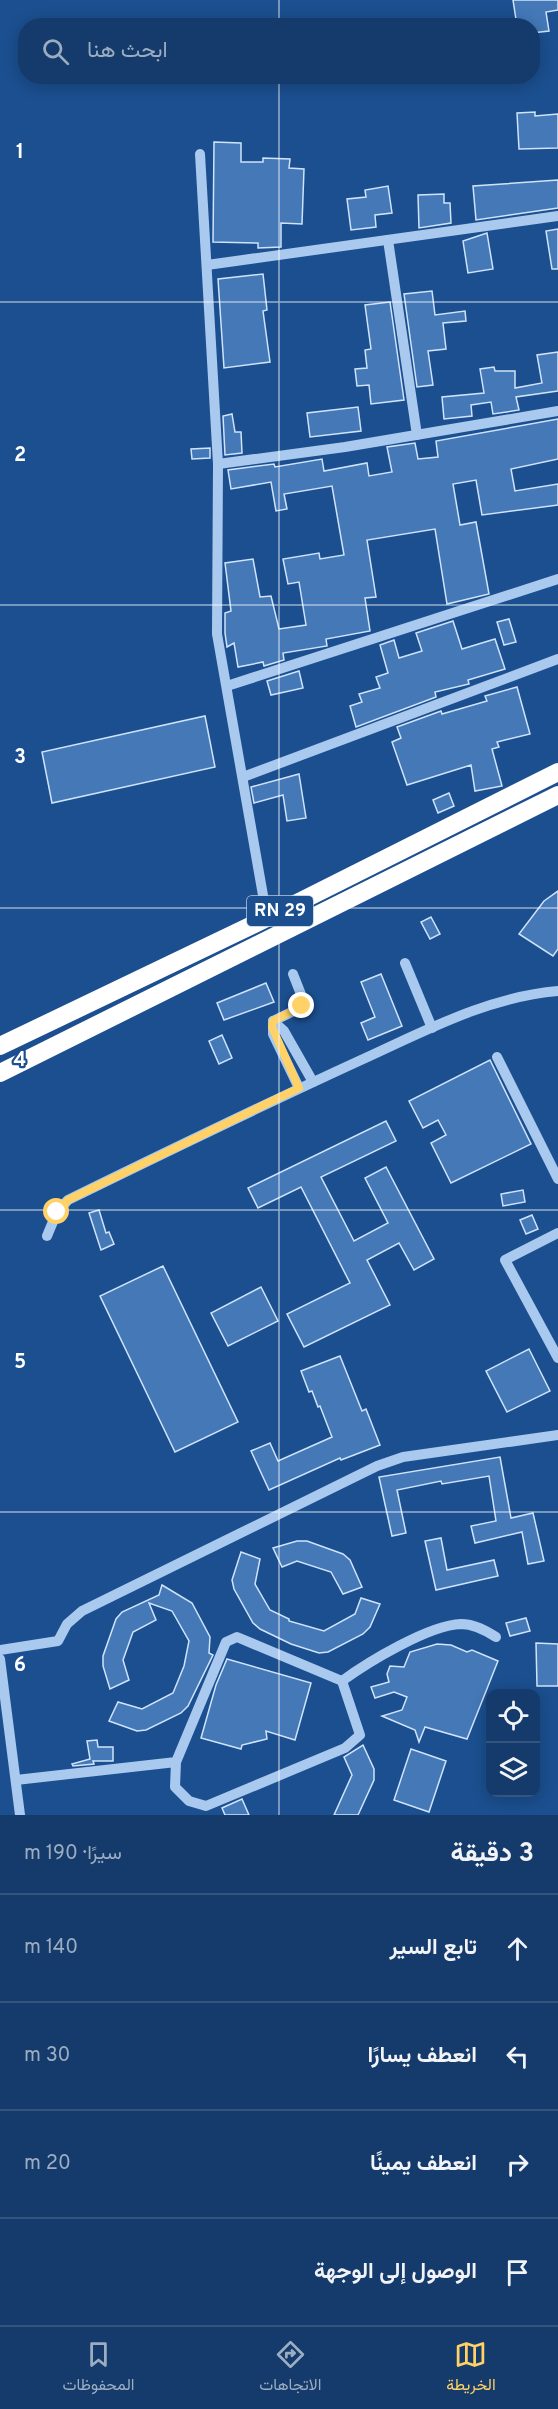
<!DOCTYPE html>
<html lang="ar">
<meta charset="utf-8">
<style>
body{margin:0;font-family:Overpass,Vazirmatn,sans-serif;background:#1d4271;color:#f1f3f6;direction:rtl}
.controls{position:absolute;right:18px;bottom:18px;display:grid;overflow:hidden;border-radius:12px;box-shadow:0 3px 15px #0003}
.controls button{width:54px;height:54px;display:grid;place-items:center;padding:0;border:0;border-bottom:2px solid #33557e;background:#143b6b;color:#f1f3f6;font:30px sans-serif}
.stop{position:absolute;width:18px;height:18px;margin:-14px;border:4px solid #ffd166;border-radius:50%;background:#fff}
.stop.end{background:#ffd166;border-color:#fff;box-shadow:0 2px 6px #0008}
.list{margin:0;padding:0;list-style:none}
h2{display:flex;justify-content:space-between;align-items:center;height:78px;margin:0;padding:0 24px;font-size:26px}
h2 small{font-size:20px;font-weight:400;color:#9dadc1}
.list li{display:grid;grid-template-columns:39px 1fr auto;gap:18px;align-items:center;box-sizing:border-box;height:108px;padding:0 24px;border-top:2px solid #33557e}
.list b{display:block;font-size:22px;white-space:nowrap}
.list em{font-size:20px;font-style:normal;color:#9dadc1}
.icon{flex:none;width:33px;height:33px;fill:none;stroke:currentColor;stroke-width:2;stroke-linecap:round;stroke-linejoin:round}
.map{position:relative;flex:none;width:558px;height:1815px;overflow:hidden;direction:ltr}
.search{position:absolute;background:#143b6b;box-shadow:0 3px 15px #0003;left:18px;right:18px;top:18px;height:66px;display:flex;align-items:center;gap:15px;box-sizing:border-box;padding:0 21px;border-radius:24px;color:#9dadc1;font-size:22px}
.sheet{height:510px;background:#143b6b}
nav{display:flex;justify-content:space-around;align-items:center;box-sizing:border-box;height:84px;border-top:2px solid #33557e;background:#143b6b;font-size:16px;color:#9dadc1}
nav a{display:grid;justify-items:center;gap:3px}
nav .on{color:#ffd166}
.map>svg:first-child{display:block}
</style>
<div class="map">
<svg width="558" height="1815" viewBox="0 0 558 1815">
<rect width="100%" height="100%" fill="#1b4f8f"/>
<g fill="#4478b7" stroke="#cfe3fa" stroke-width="1.5">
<polygon points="513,0 558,0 558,10 546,12 549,31 532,33 532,26 517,26"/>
<polygon points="535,112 535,116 558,114 558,148 519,149 517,113"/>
<polygon points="214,142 241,143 241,162 263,162 263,158 290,159 289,168 304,169 302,224 281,223 281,247 258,248 258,243 213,242"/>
<polygon points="558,180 558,208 476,220 473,186"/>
<polygon points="388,186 392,213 375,215 376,227 351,230 347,199 366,197 365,190"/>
<polygon points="444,194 444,203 450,203 451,223 419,228 418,195"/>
<polygon points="558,229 558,269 552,269 546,231"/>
<polygon points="487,233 493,269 468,273 463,241"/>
<polygon points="263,274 267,310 263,311 270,362 224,368 218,279"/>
<polygon points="432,291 435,315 465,311 466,321 443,323 446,349 428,351 433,385 417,387 404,294"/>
<polygon points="390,302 404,400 371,404 369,385 357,386 355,369 367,368 365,350 371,349 365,305"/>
<polygon points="558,352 558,391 516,397 519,410 493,414 491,402 471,405 472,416 444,419 442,397 484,393 480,369 494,367 495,371 515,371 515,388 542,383 537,355"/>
<polygon points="358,407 361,431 310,437 307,413"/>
<polygon points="232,414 235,432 241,432 242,453 225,455 223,416"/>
<polygon points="558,419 558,459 511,469 515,491 558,484 558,505 482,515 476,480 453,484 460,525 476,522 489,594 447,604 435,529 367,540 376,597 365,598 370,631 326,639 327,646 283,653 284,660 264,666 263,662 238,667 234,643 227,647 225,633 225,613 231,611 225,563 253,559 260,597 271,596 279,629 306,625 299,582 288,584 283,559 319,553 320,559 344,555 332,486 284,494 287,509 276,511 271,482 231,489 228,470 274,464 275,467 322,459 324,471 367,463 369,476 392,472 387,447 415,443 418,459 438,457 436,441"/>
<polygon points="210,448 210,458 192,459 191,449"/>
<polygon points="509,619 516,642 504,645 497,622"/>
<polygon points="453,621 462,649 495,639 505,669 468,680 469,684 435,692 436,697 356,727 350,706 362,702 359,694 380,688 376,677 388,673 380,645 394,640 399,658 422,651 416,633"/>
<polygon points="299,671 303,688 271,695 267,681"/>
<polygon points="517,687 530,734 497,742 499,747 492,749 502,786 475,791 471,765 407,785 392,742 401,738 397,727 441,711 442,714 487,701 485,696"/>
<polygon points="205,716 215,767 52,803 42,752"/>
<polygon points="299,774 306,818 287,821 283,795 254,803 251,787"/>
<polygon points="449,793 454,806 438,813 433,800"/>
<polygon points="558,891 558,949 553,956 519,934 544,901"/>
<polygon points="431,917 440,934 430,939 421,922"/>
<polygon points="381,974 402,1026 368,1040 361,1023 375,1017 361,982"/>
<polygon points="266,983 274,1002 224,1020 217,1003"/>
<polygon points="222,1035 232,1058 219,1064 209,1041"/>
<polygon points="490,1060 531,1144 451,1183 431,1143 446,1135 438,1120 423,1128 409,1101"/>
<polygon points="386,1121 396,1141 321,1177 354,1241 388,1223 365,1178 386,1167 434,1259 414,1270 399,1243 367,1260 390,1305 304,1347 287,1314 350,1283 301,1187 258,1208 248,1188"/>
<polygon points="523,1190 525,1202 503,1206 501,1194"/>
<polygon points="99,1210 106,1233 109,1232 114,1244 101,1250 89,1213"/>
<polygon points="532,1215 538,1229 526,1234 520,1220"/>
<polygon points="163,1266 238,1422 175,1452 100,1296"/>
<polygon points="261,1287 278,1321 228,1346 211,1313"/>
<polygon points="529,1349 550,1391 507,1412 486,1371"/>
<polygon points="340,1356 362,1411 366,1409 380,1445 341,1460 340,1458 269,1490 251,1451 270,1443 278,1461 332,1437 320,1406 318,1407 312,1391 309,1392 301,1371"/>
<polygon points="500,1457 511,1518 533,1513 544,1561 528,1564 522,1532 475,1543 471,1526 496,1521 489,1476 442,1484 441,1481 397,1490 406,1533 392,1536 379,1477"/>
<polygon points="441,1538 447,1570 494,1560 498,1576 436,1590 425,1541"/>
<polygon points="297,1541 307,1541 343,1554 350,1560 362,1587 343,1594 331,1572 297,1561 282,1567 273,1548"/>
<polygon points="241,1552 260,1559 255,1584 270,1610 289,1619 289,1621 324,1631 355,1614 361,1598 380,1604 370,1627 363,1634 328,1652 319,1653 291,1644 260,1629 253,1623 234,1589 232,1580"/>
<polygon points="162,1585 192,1603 210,1637 209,1653 213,1655 188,1706 181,1713 146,1730 137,1731 109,1721 118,1702 142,1709 173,1693 184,1666 189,1641 172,1611 149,1603 156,1620 133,1632 123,1660 129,1680 110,1689 103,1666 103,1656 116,1619 122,1612 159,1595"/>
<polygon points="526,1618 530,1631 510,1636 506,1623"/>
<polygon points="536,1643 558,1644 558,1686 537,1686"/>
<polygon points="437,1644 451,1645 467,1652 472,1650 498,1661 467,1739 425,1727 419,1742 415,1730 382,1716 402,1710 407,1697 394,1692 375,1698 371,1687 389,1682 387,1674 390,1666 404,1667 410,1652"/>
<polygon points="227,1659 311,1683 295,1740 266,1731 267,1739 242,1745 241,1749 201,1738 216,1685"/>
<polygon points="97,1740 98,1747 113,1747 113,1761 93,1761 94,1764 73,1766 72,1764 90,1759 87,1741"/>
<polygon points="363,1745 374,1769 374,1780 358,1815 334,1815 352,1775 344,1757"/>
<polygon points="411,1749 446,1761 429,1812 394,1800"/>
<polygon points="242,1799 249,1815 225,1815 222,1808"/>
</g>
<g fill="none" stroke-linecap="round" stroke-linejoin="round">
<g stroke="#a9c9ee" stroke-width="10">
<polyline points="200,154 218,464 217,634 267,918"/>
<polyline points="388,240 417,435"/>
<polyline points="207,265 558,216"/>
<polyline points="218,464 345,447 558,411"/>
<polyline points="227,686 558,579"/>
<polyline points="243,777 558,659"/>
<polyline points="405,963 432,1028"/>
<polyline points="273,1021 284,1031 313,1082"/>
<polyline points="273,1021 273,1034 299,1088"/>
<polyline points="273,1021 300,1008 304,1002 293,974"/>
<polyline points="497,1057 558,1179"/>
<polyline points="558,1233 505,1260 558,1358"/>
<path d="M47,1236L57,1212L68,1200C166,1152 263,1105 361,1060C425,1031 487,997 558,991"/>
<polyline points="0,1650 58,1641 67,1624 82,1611 377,1466 403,1457 558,1435"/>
<polyline points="0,1659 20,1815"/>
<path d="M342,1681C368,1662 429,1625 461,1624C474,1624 485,1630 496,1637"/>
<polyline points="16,1780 176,1762 226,1642 237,1637 342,1681 360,1735 345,1748 206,1806 189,1801 175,1787 176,1762"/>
</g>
<g stroke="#fff" stroke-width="18">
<polyline points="0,1046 267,918 558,772"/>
<polyline points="0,1073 558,795"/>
</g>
</g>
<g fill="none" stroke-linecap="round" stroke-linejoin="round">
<polyline stroke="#ffd166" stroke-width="8" points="57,1212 68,1200 299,1088 272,1027 273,1021 302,1006"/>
</g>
<path fill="none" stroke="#fff" stroke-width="1.5" stroke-opacity="0.55" d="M279,0V26M279,76V1815M0,302H558M0,605H558M0,908H558M0,1210H558M0,1512H558"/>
<g text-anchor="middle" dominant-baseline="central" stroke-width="4.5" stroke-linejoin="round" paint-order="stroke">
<rect fill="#1b4f8f" stroke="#bbcadd" stroke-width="1.5" x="247" y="896" width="66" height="30" rx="4.5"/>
<g font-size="18" font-weight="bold" fill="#fff">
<text x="280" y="911">RN 29</text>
</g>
</g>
<g font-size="20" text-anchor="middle" font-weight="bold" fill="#fff" stroke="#1b4f8f" stroke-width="4.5" stroke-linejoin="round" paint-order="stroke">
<text x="20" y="158">1</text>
<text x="20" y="461">2</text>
<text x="20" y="763">3</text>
<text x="20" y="1066">4</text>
<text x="20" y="1368">5</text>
<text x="20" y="1671">6</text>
</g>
</svg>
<div class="controls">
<button><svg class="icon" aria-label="locate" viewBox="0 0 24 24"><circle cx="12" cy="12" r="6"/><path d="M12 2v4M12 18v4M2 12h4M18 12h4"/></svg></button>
<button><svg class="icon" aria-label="layers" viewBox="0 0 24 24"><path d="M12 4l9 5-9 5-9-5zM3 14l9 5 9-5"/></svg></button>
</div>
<div class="stop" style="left:57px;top:1212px"></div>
<div class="stop end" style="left:302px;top:1006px"></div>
<div class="search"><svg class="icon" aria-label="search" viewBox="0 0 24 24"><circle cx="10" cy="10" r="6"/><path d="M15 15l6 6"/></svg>ابحث هنا</div>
</div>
<section class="sheet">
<h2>3 دقيقة<small>سيرًا · 190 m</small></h2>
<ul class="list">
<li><svg class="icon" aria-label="ahead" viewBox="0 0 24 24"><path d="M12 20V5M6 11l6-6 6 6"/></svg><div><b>تابع السير</b></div><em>140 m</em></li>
<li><svg class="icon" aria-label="left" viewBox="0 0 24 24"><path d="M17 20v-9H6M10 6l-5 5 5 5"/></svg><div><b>انعطف يسارًا</b></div><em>30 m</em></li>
<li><svg class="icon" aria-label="right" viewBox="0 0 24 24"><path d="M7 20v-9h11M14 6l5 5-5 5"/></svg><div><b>انعطف يمينًا</b></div><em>20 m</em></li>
<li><svg class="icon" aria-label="arrive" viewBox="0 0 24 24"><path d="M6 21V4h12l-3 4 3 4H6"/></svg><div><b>الوصول إلى الوجهة</b></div></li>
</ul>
</section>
<nav>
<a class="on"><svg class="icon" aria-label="map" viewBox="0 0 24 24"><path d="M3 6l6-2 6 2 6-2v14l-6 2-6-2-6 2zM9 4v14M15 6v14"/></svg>الخريطة</a>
<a><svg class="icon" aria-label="directions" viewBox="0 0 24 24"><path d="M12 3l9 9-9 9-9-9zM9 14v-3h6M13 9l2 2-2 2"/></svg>الاتجاهات</a>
<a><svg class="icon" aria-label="saved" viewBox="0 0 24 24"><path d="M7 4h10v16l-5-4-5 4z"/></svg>المحفوظات</a>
</nav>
